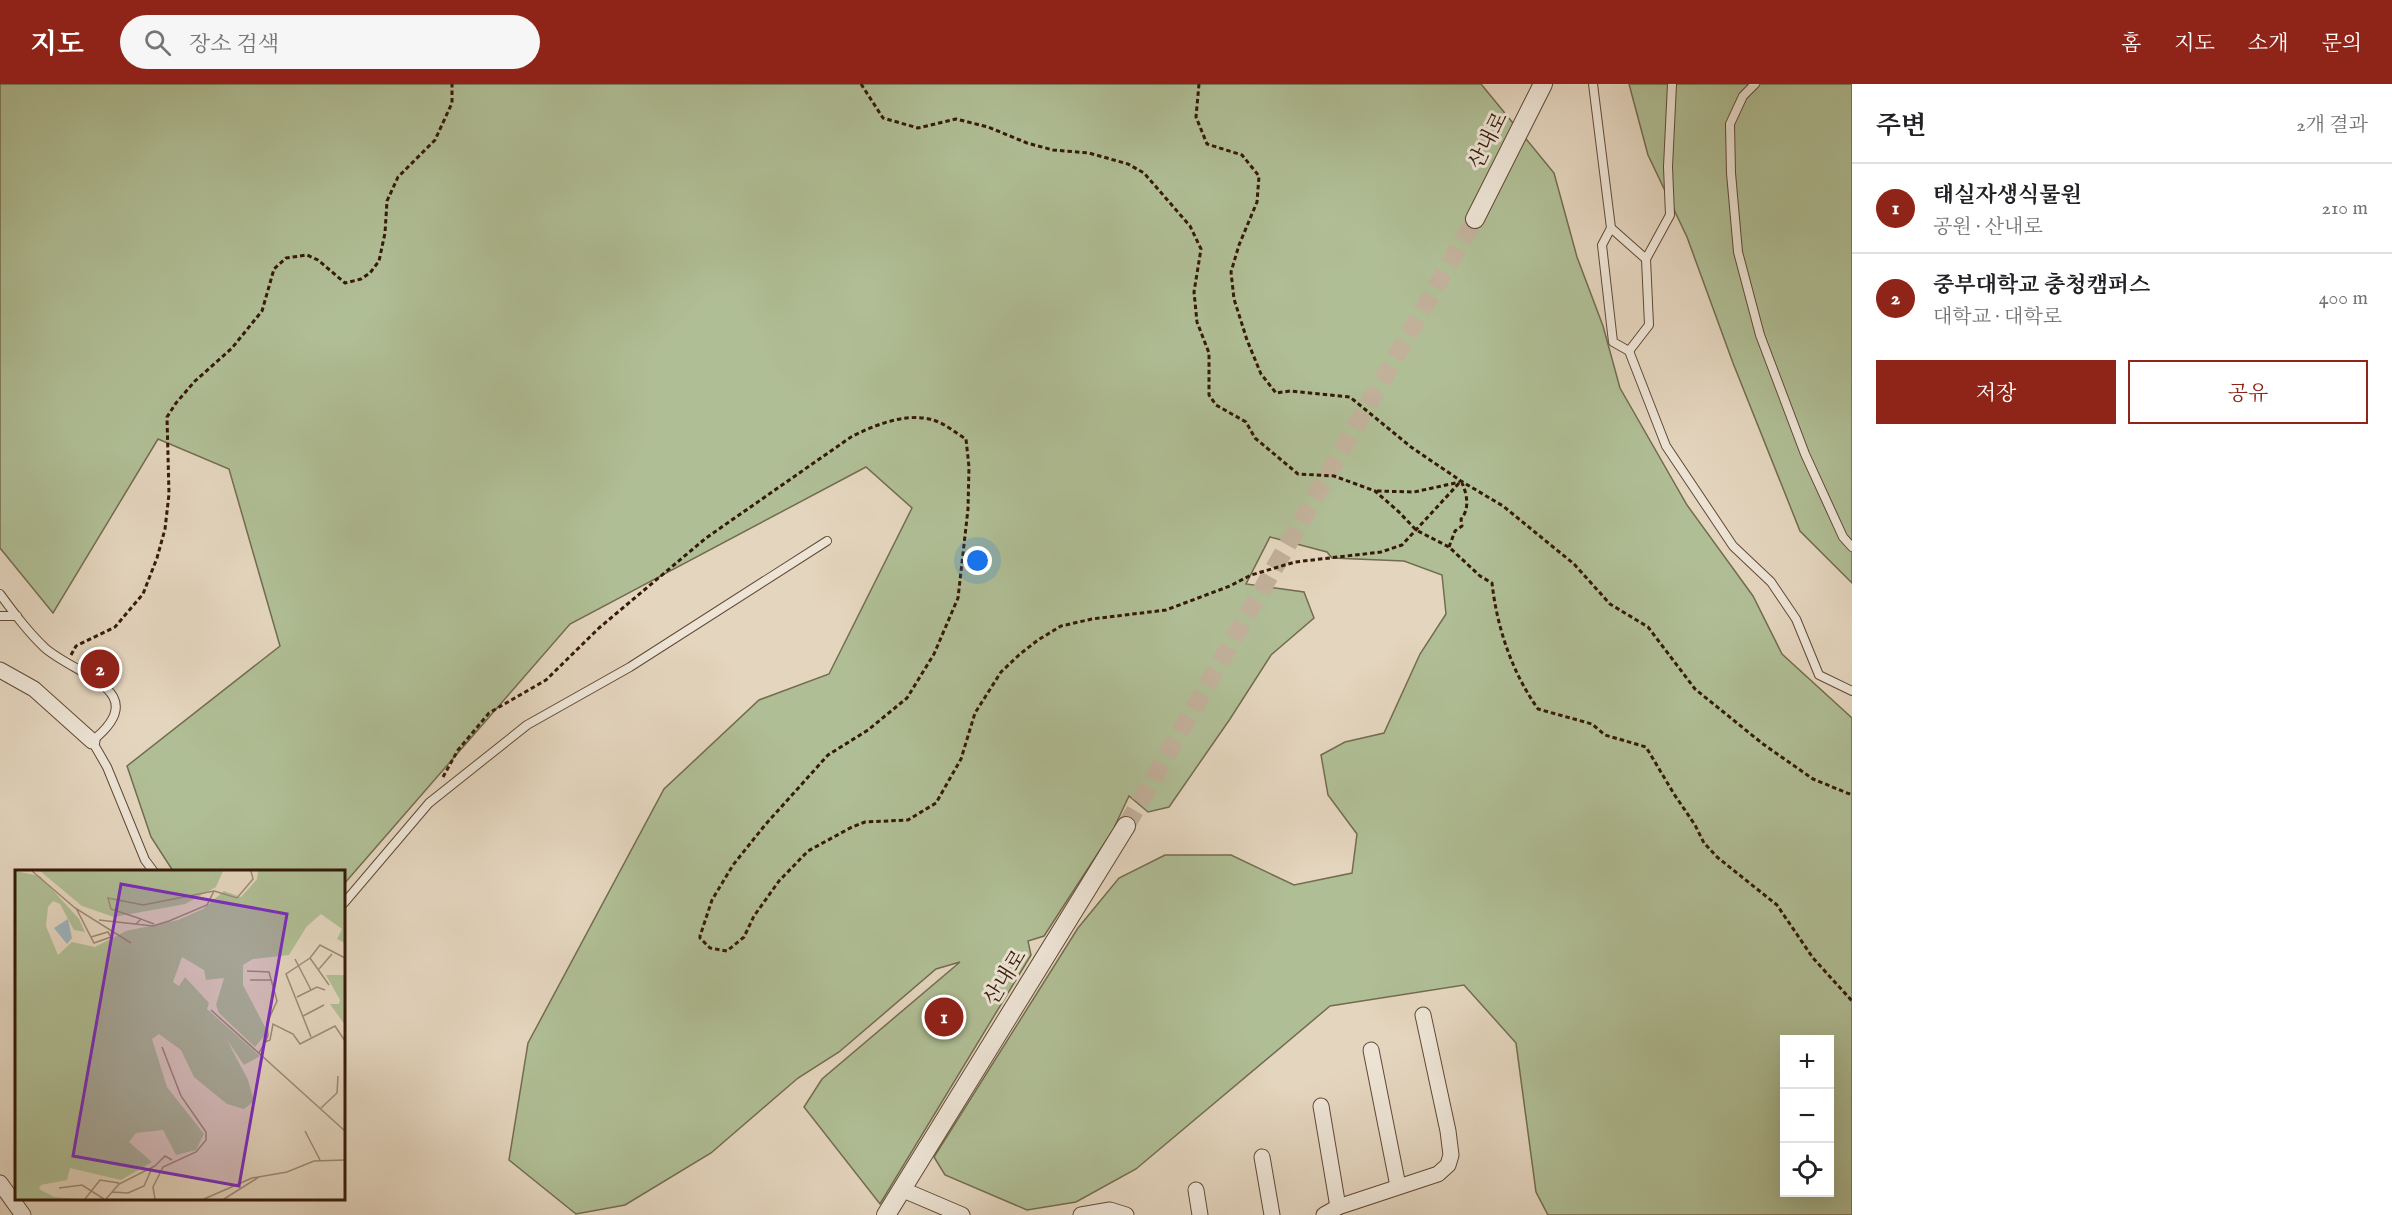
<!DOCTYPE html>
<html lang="ko">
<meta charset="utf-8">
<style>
body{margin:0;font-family:"IM FELL English","Noto Serif KR",serif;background:#f6f6f6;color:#202124}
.controls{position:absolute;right:18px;bottom:18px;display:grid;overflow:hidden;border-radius:0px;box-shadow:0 6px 24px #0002}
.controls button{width:54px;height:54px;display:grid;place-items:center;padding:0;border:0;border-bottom:2px solid #e0e0e0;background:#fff;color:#202124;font:30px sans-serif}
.you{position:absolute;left:978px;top:477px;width:21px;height:21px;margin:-15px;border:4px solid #fff;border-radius:50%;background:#1a73e8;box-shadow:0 0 0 9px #1a73e833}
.badge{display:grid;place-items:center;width:39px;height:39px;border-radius:50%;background:#8f2418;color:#fff;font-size:20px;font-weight:700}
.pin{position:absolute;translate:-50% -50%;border:3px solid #fff;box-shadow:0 2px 6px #0006}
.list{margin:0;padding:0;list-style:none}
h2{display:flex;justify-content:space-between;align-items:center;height:78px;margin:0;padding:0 24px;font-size:26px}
h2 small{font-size:20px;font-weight:400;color:#757577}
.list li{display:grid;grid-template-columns:39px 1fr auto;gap:18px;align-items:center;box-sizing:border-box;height:90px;padding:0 24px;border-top:2px solid #e0e0e0}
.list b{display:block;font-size:22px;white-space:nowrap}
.list p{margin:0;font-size:20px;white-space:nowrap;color:#757577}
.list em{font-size:20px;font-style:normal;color:#757577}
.actions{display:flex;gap:12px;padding:18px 24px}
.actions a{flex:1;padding:14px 0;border:2px solid #8f2418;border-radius:0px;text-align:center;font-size:21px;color:#8f2418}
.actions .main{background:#8f2418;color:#fff}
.icon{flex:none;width:33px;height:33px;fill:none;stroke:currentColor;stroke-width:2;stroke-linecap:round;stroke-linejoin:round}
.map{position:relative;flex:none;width:1852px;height:1131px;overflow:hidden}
header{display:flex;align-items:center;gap:36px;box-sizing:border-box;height:84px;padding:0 30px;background:#8f2418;color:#fff}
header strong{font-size:28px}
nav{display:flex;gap:33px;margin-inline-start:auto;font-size:21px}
.search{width:420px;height:54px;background:#f6f6f6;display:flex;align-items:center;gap:15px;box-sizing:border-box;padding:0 21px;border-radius:33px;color:#757577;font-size:22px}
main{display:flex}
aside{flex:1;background:#fff}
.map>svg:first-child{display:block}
</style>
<header>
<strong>지도</strong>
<div class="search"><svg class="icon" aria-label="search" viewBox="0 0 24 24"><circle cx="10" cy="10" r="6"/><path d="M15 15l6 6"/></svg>장소 검색</div>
<nav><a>홈</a><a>지도</a><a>소개</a><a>문의</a></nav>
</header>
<main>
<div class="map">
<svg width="1852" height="1131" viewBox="0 0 1852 1131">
<rect width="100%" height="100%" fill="#e4d5be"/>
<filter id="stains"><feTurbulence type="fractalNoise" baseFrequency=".00333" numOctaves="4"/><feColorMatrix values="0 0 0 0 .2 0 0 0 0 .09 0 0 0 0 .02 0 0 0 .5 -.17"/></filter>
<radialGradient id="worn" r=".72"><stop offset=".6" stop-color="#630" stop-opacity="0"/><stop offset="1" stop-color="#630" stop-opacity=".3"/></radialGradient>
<g fill="#b0be95" stroke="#736c4f" stroke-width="1.5" fill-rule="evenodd">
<path d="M0,0H1481L1554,89L1577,173L1603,242L1620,304L1687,421L1753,512L1782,570L1852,634V1131H1548L1536,1108L1516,959L1464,901L1330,922L1136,1085L1076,1118L1027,1126L945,1091L934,1073L1078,844L1119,794L1165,771H1231L1294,801L1352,789L1357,750L1328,711L1321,671L1345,658L1384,649L1420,570L1446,530L1442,491L1404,477L1332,474L1327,468L1270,453L1246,500L1304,508L1314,534L1271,571L1230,635L1169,723L1148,728L1129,712L1113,746L1044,852L1028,857L1031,871L880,1120L804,1023L822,995L960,878L936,885L839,968L798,994L711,1069L625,1121L576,1130L509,1076L528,959L664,705L759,616L829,590L912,424L866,383L570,540L344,800V788L173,787L151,753L127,682L280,562L229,385L158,355L53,529L0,464ZM1784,956H1830V1108H1784Z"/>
<polygon points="1629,0 1852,0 1852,499 1800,447 1733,279 1687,153 1648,71"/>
</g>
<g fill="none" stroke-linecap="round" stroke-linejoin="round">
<polyline stroke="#c1b09a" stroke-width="18" stroke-dasharray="18 9" stroke-linecap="butt" points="1126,742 1475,135"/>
<g stroke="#624936" stroke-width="10">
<g id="service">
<polyline points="1593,0 1611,144 1602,161 1613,258 1629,267 1666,362 1733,462 1771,498 1796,535 1819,591 1852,607"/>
<polyline points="1755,0 1743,12 1730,40 1731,89 1738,168 1760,251 1805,370 1843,453 1852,463"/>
<polyline points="1611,144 1646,175 1649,241 1629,267"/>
<polyline points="1646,175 1670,131 1668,83 1672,0"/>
<path d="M0,510C14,529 28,548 45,564C77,592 155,607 92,657L107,683L145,776L154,788"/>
<polyline points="0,532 17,532"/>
<polyline points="344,819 429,719 527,641 630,583 827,457"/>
</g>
</g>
<g stroke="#624936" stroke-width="17">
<g id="minor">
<polyline points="0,586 34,605 92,657"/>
<polyline points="1371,966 1398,1102"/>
<polyline points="1321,1022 1338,1123"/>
<polyline points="1262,1073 1272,1131"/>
<polyline points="0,1099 23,1131"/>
<polyline points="901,1105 962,1131"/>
<polyline points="1196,1106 1200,1131"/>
<polyline points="1081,1131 1110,1126 1126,1131"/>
<polyline points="1324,1131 1338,1123 1438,1090 1448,1081 1451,1071 1448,1047 1423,931"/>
</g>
</g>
<g stroke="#624936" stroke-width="20">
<g id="tertiary">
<polyline points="1475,135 1543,0"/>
<polyline points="886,1131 1126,742"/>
</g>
</g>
<g stroke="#361a09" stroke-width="3" stroke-dasharray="4.5 3" stroke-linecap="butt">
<path d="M861,0L883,34L918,44L956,35L988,43L1027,59L1053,66L1089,69L1128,80L1144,89L1190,142L1201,165L1194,208L1197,238L1209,269V311L1216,321L1246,338L1255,354L1298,390L1334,392L1375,407L1399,428L1416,446L1449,463L1480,492L1492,499C1497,544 1512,588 1538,625L1592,640L1605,651L1646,663L1674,710L1695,741L1704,759L1717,773L1777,821L1813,874L1852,917"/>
<polyline points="1199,0 1196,33 1207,60 1242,71 1259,92 1257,118 1239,161 1231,188 1234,215 1247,256 1261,290 1276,309 1290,307 1350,313 1411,363 1461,397 1503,422 1574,480 1610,520 1648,543 1695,605 1763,660 1813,695 1852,711"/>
<polyline points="1377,407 1414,408 1460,398"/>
<path d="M1449,463L1455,447L1462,442L1461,435C1470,425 1467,410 1462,399"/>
<polyline points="71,571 76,562 115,543 143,510 157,474 165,445 169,410 167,333 176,319 195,297 232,264 262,227 274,185 286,174 307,171 318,176 345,199 361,195 370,189 379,177 385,149 387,117 398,93 435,56 452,19 452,0"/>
<path d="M443,693L458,666L489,629L546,596L599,544L706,454L851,353C874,341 907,328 933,336C944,339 956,349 966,355L969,383L968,425L958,514L934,570L907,614L868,646L828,671L765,741L733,781L712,816L700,852V854L710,864L727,867L744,853L754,832L779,797L808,767L852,743L865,738L908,736L936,719L961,675L975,629L1001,588L1020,570L1038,556L1061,542L1092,535L1166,526L1230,502L1251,491L1295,478L1381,468L1402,461L1461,397"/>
</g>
<use href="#service" stroke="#ede4d5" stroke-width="8"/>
<use href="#minor" stroke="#ede4d5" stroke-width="15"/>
<use href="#tertiary" stroke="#ede4d5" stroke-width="18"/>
</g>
<g text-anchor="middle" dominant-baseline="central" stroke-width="6" stroke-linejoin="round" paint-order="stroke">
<g font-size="21" fill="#361a09" stroke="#ede4d5">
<text transform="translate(1489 57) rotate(-63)">산내로</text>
<text transform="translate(1006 894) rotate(-58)">산내로</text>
</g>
</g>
<g transform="translate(15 786)">
<rect width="330" height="330" fill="#e4d5be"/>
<path d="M0,1L25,6L64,49L70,62L59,60L45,34L38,31L33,37L31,56L43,85L57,72L80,77L111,61L163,50L188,39L209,21L226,27L242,9L243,1H330V73L322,69L327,59L306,44L292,56L274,85L238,89L228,95V115L250,157V165L240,177L204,143L201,135L209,108L191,110L189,100L167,87L158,112L164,116L170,107L194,133L192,139L245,186L229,195L212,170L233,210L239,231L229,239L212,234L179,207L166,180L144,164L137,169L152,217L189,264L181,280L161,285L148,260L121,263L114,272L137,292L106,310L55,298L52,310L26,315L24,319L39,327L63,329H0ZM25,1H208L201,17L170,34L99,47L67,36ZM311,105H330V155L315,134H324L325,130Z" fill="#b0be95"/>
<path d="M53,49L57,68L52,74L39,58Z" fill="#9bb5bd"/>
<path fill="none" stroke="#9e8a76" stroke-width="1.5" d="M17,1L60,38L116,73M61,38L79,73L96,67L93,62L76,67M126,49L96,39L93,28L128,35L199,21M84,50L138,56L154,51L192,35L199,21L222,28L238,9L236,1M121,54L126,49L139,54M295,88L314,115M280,89L296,120M304,99L317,84M232,101L254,102L262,131L252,153L253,166L244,183M235,110H256M282,127L302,117L310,120M196,140L330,261M288,146L309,135M296,167L271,104L295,88L305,75L330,88M250,172L255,170L258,154L278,164L285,174L320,156L330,171M306,238L322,223L323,206M290,261L305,290M44,318L67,315L89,329M97,322L113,323L129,316L137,298M70,329L85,310L104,313M91,329L104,314L140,296L150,286L157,290M140,329L138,317L148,297L181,282L191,270V262L166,226L147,177M189,329L237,308L272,302L299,291L330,290M209,329L244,307"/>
<path fill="#7b2cbf" fill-opacity="0.15" stroke="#7b2cbf" stroke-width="3" d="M106,14L272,44L224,316L58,286Z"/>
<rect width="330" height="330" fill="none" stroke="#361a09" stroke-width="3"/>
</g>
<rect width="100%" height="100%" filter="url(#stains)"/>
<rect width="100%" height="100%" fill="url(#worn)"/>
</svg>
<div class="controls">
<button>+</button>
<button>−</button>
<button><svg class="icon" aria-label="locate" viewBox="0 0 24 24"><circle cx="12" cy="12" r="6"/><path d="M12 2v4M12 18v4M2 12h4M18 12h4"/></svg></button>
</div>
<div class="you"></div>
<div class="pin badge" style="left:944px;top:933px">1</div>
<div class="pin badge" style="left:100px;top:585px">2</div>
</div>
<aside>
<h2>주변<small>2개 결과</small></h2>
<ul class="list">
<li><span class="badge">1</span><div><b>태실자생식물원</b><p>공원 · 산내로</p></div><em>210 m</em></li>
<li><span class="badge">2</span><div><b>중부대학교 충청캠퍼스</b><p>대학교 · 대학로</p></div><em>400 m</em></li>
</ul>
<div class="actions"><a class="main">저장</a><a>공유</a></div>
</aside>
</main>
